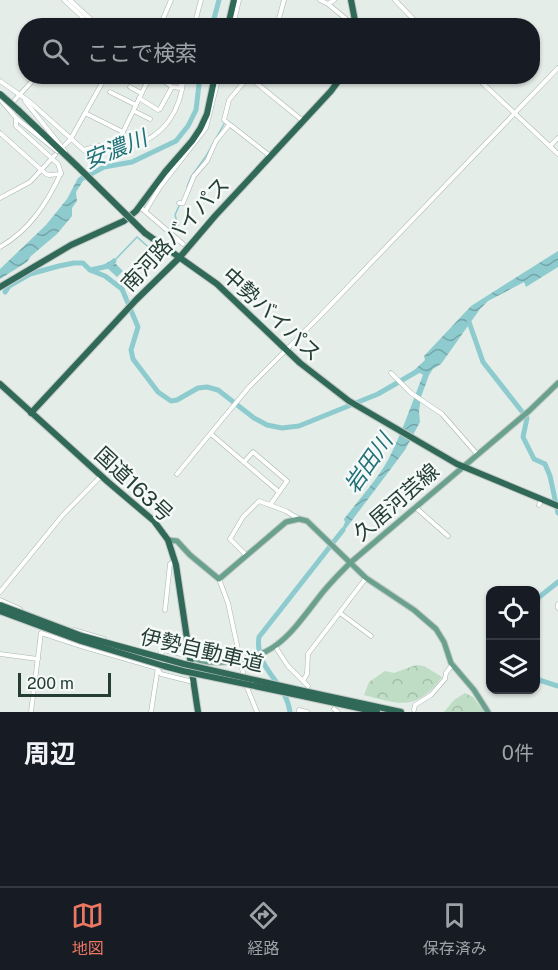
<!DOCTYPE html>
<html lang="ja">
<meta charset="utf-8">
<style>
body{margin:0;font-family:"Public Sans","Noto Sans JP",sans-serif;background:#242831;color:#f1f3f6}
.controls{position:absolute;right:18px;bottom:18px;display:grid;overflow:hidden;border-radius:12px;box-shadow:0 2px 4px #0004}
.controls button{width:54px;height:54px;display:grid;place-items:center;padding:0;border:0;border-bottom:2px solid #363941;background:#171b24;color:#f1f3f6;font:30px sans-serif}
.scale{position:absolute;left:18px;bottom:15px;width:93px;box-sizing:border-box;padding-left:6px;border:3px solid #243e35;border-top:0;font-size:16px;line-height:21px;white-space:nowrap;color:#243e35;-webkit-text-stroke:4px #f5f9f7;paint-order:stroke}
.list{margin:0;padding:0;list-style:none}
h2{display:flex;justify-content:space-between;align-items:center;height:78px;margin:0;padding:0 24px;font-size:26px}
h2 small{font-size:20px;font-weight:400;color:#9ea1a6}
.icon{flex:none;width:33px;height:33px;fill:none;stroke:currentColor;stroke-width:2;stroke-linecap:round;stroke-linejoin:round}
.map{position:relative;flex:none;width:558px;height:712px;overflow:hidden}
.search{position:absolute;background:#171b24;box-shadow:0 2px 4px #0004;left:18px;right:18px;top:18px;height:66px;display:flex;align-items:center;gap:15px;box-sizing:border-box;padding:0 21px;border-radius:24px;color:#9ea1a6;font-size:22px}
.sheet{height:174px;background:#171b24}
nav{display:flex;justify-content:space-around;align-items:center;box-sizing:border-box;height:84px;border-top:2px solid #363941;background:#171b24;font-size:16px;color:#9ea1a6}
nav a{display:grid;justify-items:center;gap:3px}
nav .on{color:#ec7863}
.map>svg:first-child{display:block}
</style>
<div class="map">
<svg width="558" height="712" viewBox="0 0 558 712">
<defs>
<pattern id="forest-crowns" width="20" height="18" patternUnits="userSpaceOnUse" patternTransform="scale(1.5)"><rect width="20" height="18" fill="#beddc4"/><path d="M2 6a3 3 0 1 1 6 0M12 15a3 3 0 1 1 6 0" fill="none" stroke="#a3bfa9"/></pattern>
<pattern id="water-waves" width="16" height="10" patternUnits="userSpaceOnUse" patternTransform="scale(1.5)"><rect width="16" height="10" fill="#8ecbcf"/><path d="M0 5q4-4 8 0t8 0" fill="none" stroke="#74a6a9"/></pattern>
</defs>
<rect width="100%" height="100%" fill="#e4ede8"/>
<g fill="url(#forest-crowns)">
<path d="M416,665L424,666L442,677C417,711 401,705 364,695L369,682L385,671L394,673Z"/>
<polygon points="465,693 473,697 484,712 444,712 454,700"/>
</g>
<g fill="url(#water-waves)">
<polygon points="97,172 83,181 76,192 77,201 72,208 72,216 57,234 31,256 27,262 0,279 0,269 46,225 67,199 78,178 81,176"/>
<path d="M558,251V267L526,287L524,282L488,301L480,309L441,364L433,369L429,375L421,397L419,411L420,422L405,450L338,539L345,522L344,519C360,498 381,476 392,452C404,427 413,400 423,375L420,373L408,376L425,360L424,356L471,306Z"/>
<polygon points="112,260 123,271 117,277 106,267 102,269 101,266"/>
</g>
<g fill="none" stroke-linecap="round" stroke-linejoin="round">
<g stroke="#8ecbcf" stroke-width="1.5">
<polyline points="187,187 191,177 206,156 224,124"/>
<polyline points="172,231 178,225 175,215 179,206"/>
<polyline points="114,261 137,237 154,252"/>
</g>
<g stroke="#8ecbcf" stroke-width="5">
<polyline points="212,26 219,0"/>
<polyline points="89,175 104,167 132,162 176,141 188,126 196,110 200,76"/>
<polyline points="90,270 105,276 122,289 138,327 131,350 133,359 158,392 171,401 177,400 198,388 207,387 218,390 254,418 267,425 282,428 299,426 378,394 416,372"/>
<polyline points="5,292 9,286 30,274 59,266 74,263 83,263 90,270 109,266 114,261"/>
<polyline points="469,322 483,362 527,418 523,437 534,459 545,464 550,476 558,513"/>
<polyline points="536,621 538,598 558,582"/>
<polyline points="536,679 558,686"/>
<path d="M290,712C286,681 254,669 259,637L343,530"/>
</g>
<g stroke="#a7b5af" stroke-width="5">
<g id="minor">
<polyline points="64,0 92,26"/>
<polyline points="70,0 98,26"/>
<polyline points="320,0 328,4 334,0"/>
<polyline points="395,0 420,26"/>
<polyline points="328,4 351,23 356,24"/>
<polyline points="141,21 149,26"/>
<polyline points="160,26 171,0"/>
<polyline points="194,26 201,0"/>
<polyline points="233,26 239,0"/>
<polyline points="277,26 284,0"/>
<polyline points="158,76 172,87 180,88 182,77"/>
<polyline points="249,76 229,100 224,120 270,156"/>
<polyline points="475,76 558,154"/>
<polyline points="249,77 303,121"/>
<path d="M0,81L30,102L86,152C97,150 108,151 118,150C123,150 128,147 132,146C165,136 181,110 184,76"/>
<polyline points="130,87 141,93"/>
<polyline points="110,92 136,105"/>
<polyline points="139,98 158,110 160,109 172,87"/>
<polyline points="0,99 16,118 57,151"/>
<polyline points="25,101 65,151"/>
<polyline points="11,104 37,76"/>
<polyline points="134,111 150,119"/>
<polyline points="85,113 123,132"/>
<polyline points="0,133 46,174 49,175 61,174"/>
<polyline points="65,145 70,140 106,76"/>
<polyline points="550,146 558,138"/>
<polyline points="84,150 97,146 118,145 121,143 123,132 150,76"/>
<polyline points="0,198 30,182 55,155"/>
<polyline points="179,203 183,203 194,176 207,161 216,141 229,125"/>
<polyline points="140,207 183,244"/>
<polyline points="146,210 160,187 206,128 219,76"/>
<path d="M0,247C30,230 47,203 61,173L58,164L16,126V118"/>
<polyline points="391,373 411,393 442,414 477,454"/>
<polyline points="211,434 279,492"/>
<polyline points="244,462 253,452 287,481 270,505"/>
<polyline points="177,474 249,387 321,315 558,68"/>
<polyline points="539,505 540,503"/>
<polyline points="415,507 448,536"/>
<polyline points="246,555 230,539 243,517 259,501 286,511 299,519"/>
<polyline points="219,579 228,603 244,677"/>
<polyline points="0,592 62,516 101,476"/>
<polyline points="0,600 20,609"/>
<polyline points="558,604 558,608"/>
<polyline points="165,610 170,564 175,561"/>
<polyline points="340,613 371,636"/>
<polyline points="74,630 104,639"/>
<polyline points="275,646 288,666 308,686"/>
<polyline points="0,654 38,659"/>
<polyline points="303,681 307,674 308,654 366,578"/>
<polyline points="246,685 257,712"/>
<polyline points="334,709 338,712"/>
<polyline points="414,710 415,705 431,695 445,679 446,673 452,665"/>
<polyline points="31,712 41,633 84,647 157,668 161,674 193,682"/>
<polyline points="151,712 160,654 164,650 189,656"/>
<polyline points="299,712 299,710 307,712"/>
</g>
</g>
<g stroke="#c2c9c6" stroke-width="7">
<g id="major">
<polyline points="168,540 177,541 190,555 219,579 286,522 299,519 307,521 366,578 414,610 436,629 444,642 451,663 474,690 488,712"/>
<path d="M190,656C200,663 213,663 225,662C275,659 291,633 319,597C328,585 339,574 350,563L529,411L558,383"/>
</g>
</g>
<g stroke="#c2c9c6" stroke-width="8">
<g id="highway">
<polyline points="351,0 356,26"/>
<polyline points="228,26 234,0"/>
<polyline points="18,110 77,166"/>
<polyline points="145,233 217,284 300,363 349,401 457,464 558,506"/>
<polyline points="0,287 71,245 124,221 136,211 165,172 192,141 200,129 207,114 215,76"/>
<polyline points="0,384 108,482 154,521 168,540 176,565 198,712"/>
<polyline points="31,413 136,300 180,257 215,216 331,91 342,76"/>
<polyline points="166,659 184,664"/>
<polyline points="164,666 183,671"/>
<polyline points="299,690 401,712"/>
<polyline points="298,695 377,712"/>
</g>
</g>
<use href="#minor" stroke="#fff" stroke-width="4"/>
<use href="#major" stroke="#6aa18e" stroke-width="5"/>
<use href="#highway" stroke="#316959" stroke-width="6"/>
<g stroke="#c2c9c6" stroke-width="8" stroke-linecap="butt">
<g id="highway-bridge">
<polyline points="0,94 18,110"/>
<polyline points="77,166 145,233"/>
<polyline points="0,605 82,636 166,659"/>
<polyline points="0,611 81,641 164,666"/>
<polyline points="184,664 299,690"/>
<polyline points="183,671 298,695"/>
</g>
</g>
<use href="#highway-bridge" stroke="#316959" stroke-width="6"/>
</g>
<g text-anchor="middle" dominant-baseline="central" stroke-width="5" stroke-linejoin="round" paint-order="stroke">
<g font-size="21" fill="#243e35" stroke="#f5f9f7">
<text transform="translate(175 234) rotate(-47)">南河路バイパス</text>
<text transform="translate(272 314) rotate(43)">中勢バイパス</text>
<text transform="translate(134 484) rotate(43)">国道163号</text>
<text transform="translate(396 502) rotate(-41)">久居河芸線</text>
<text transform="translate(202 650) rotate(13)">伊勢自動車道</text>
</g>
<g font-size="22" font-style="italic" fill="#207178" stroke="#f5f9f7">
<text transform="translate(115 149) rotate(-22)">安濃川</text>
<text transform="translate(368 463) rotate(-55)">岩田川</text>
</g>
</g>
</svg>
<div class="controls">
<button><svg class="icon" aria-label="locate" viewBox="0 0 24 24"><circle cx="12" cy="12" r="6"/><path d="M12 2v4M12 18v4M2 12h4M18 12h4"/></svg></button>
<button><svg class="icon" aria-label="layers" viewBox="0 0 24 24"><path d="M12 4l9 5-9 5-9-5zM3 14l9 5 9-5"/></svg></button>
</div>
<div class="scale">200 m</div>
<div class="search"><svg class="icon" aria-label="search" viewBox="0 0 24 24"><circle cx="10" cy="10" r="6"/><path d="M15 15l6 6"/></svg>ここで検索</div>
</div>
<section class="sheet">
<h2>周辺<small>0件</small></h2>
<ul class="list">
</ul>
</section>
<nav>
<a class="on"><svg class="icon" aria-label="map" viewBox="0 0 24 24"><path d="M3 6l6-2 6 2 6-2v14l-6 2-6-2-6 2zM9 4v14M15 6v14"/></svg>地図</a>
<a><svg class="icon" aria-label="directions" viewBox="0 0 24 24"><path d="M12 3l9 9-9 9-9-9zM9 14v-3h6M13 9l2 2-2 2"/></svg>経路</a>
<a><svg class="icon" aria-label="saved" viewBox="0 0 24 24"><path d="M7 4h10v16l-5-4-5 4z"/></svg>保存済み</a>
</nav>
